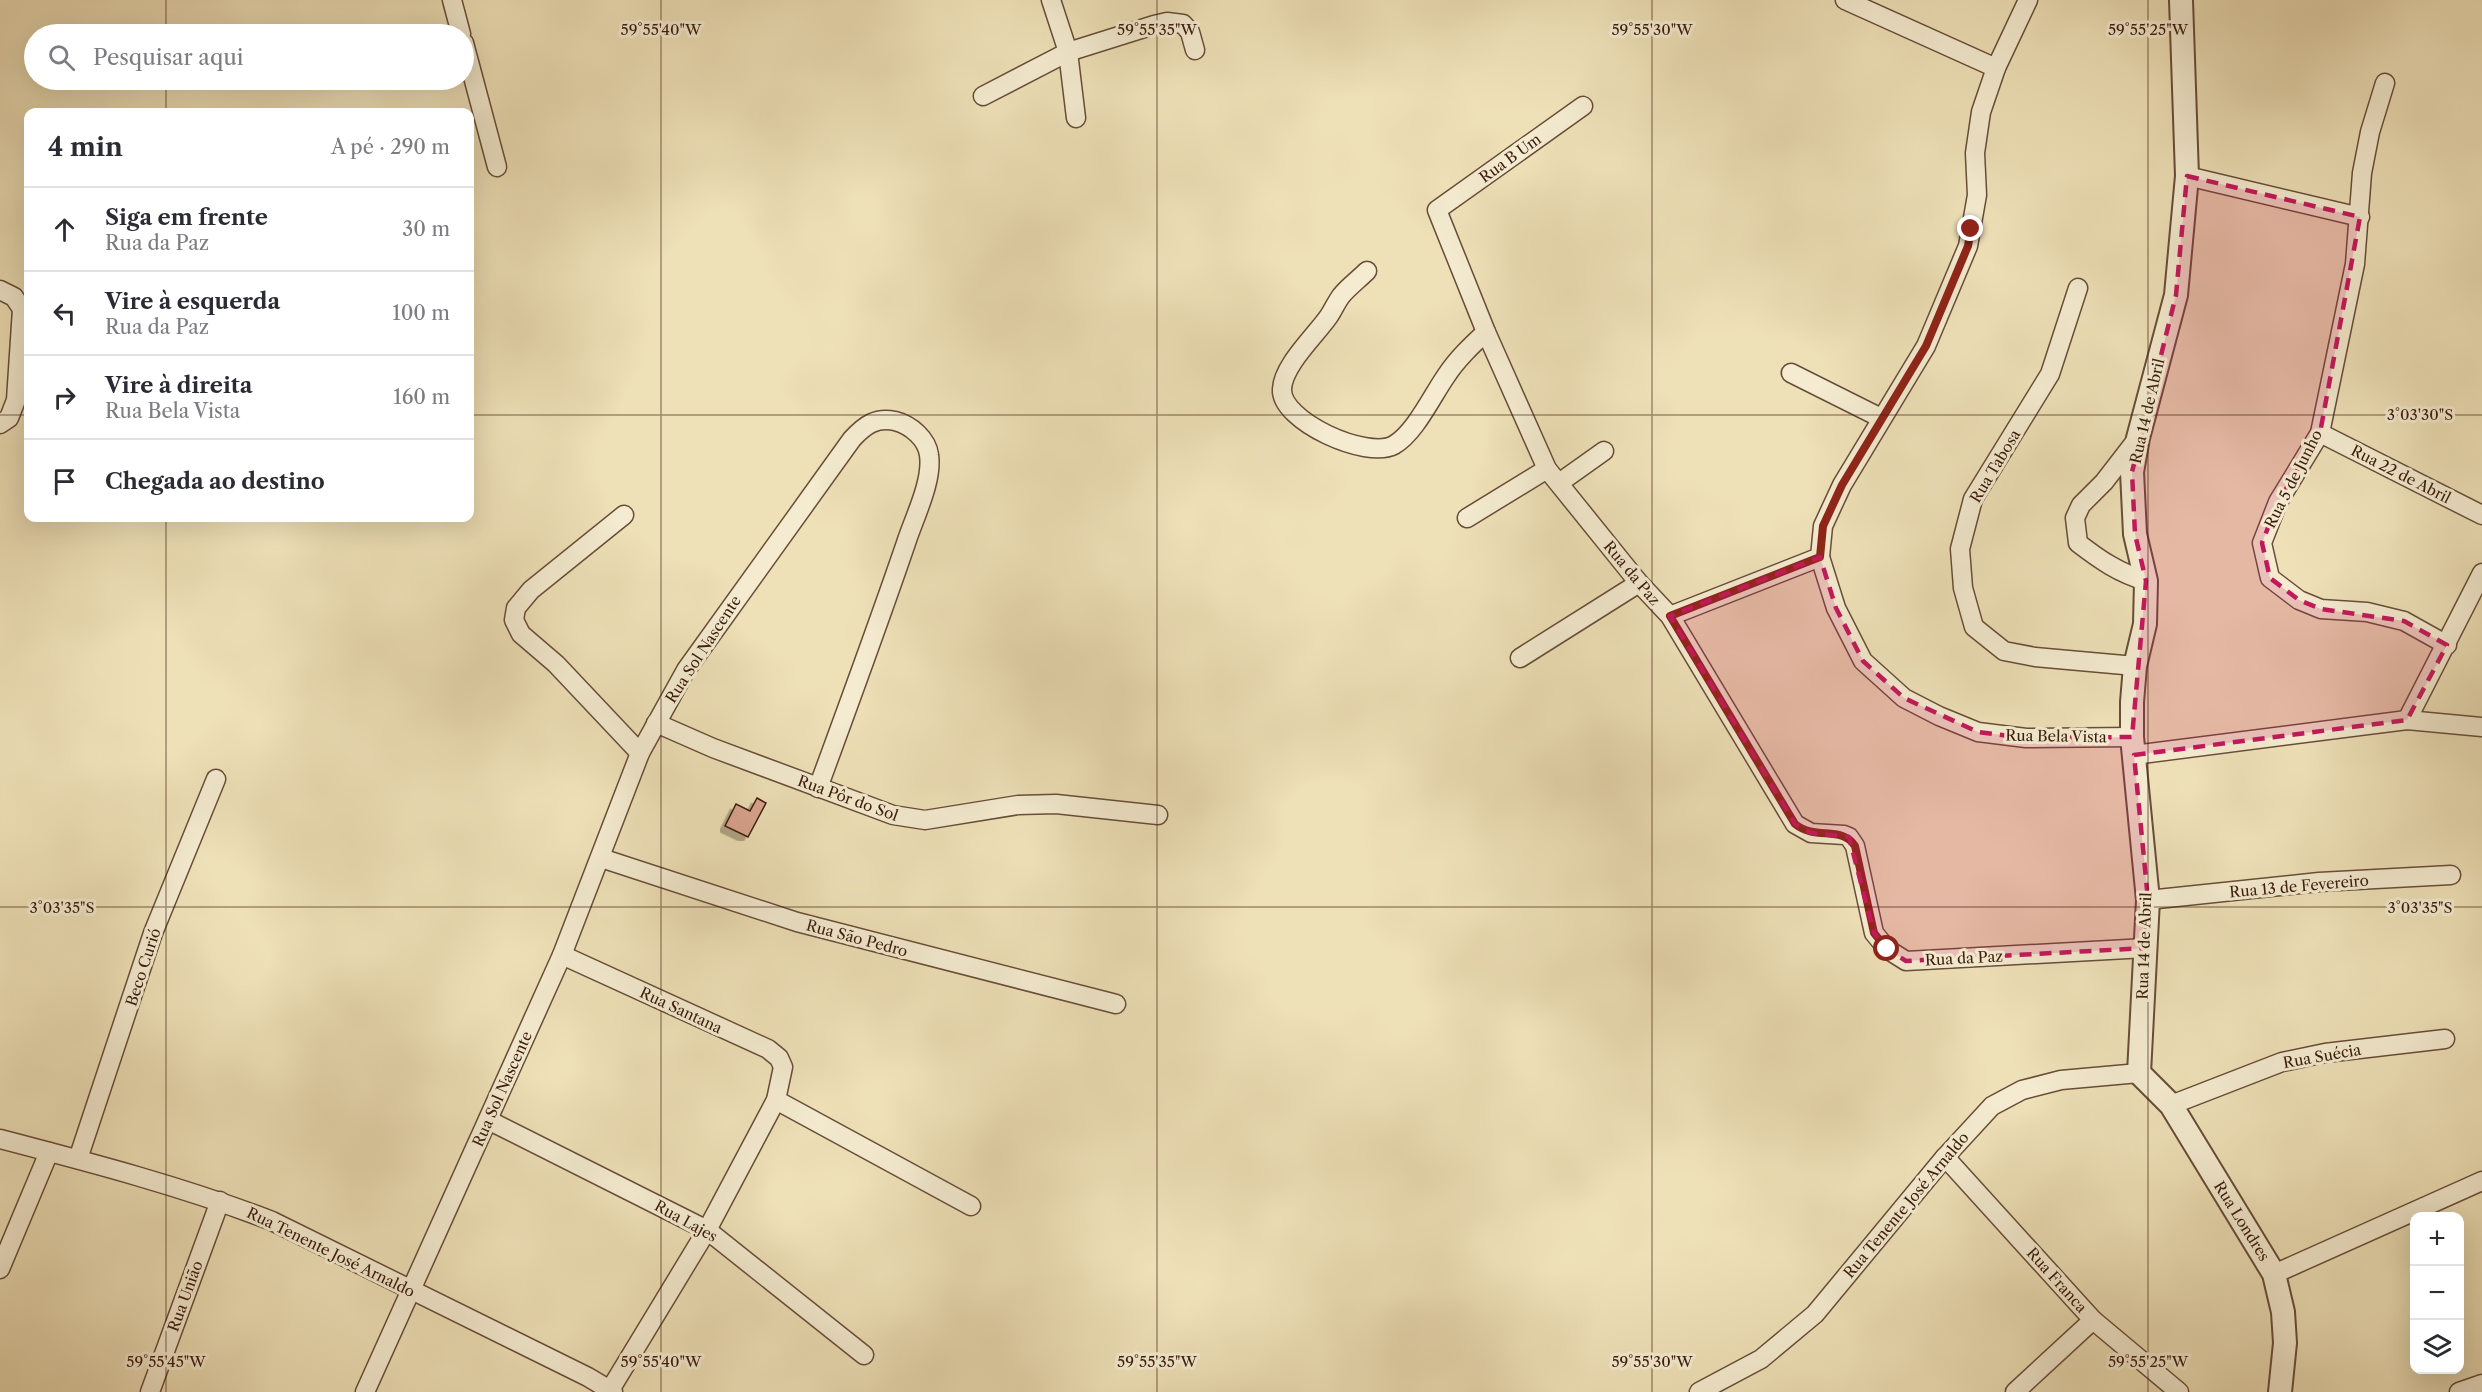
<!DOCTYPE html>
<html lang="pt">
<meta charset="utf-8">
<style>
body{margin:0;font-family:"Libre Caslon Text",serif;background:#f7f7f7;color:#2b2b33}
.controls{position:absolute;right:18px;bottom:18px;display:grid;overflow:hidden;border-radius:12px;box-shadow:0 6px 24px #0002}
.controls button{width:54px;height:54px;display:grid;place-items:center;padding:0;border:0;border-bottom:2px solid #e1e1e2;background:#fff;color:#2b2b33;font:30px sans-serif}
.stop{position:absolute;width:18px;height:18px;margin:-14px;border:4px solid #8f2418;border-radius:50%;background:#fff}
.stop.end{background:#8f2418;border-color:#fff;box-shadow:0 2px 6px #0008}
.list{margin:0;padding:0;list-style:none}
h2{display:flex;justify-content:space-between;align-items:center;height:78px;margin:0;padding:0 24px;font-size:26px}
h2 small{font-size:20px;font-weight:400;color:#7c7c81}
.list li{display:grid;grid-template-columns:39px 1fr auto;gap:18px;align-items:center;box-sizing:border-box;height:84px;padding:0 24px;border-top:2px solid #e1e1e2}
.list b{display:block;font-size:22px;white-space:nowrap}
.list p{margin:0;font-size:20px;white-space:nowrap;color:#7c7c81}
.list em{font-size:20px;font-style:normal;color:#7c7c81}
.icon{flex:none;width:33px;height:33px;fill:none;stroke:currentColor;stroke-width:2;stroke-linecap:round;stroke-linejoin:round}
.map{position:relative;flex:none;width:2482px;height:1392px;overflow:hidden}
.search{position:absolute;background:#fff;box-shadow:0 6px 24px #0002;left:24px;top:24px;width:450px;height:66px;display:flex;align-items:center;gap:15px;box-sizing:border-box;padding:0 21px;border-radius:33px;color:#7c7c81;font-size:22px}
.panel{position:absolute;background:#fff;box-shadow:0 6px 24px #0002;left:24px;top:108px;width:450px;height:414px;border-radius:12px}
.map>svg:first-child{display:block}
</style>
<div class="map">
<svg width="2482" height="1392" viewBox="0 0 2482 1392">
<defs>
<filter id="shadow"><feDropShadow dx="-5.5" dy="5.5" stdDeviation="0" flood-color="#0004"/></filter>
</defs>
<rect width="100%" height="100%" fill="#eee0b7"/>
<filter id="stains"><feTurbulence type="fractalNoise" baseFrequency=".00333" numOctaves="4"/><feColorMatrix values="0 0 0 0 .2 0 0 0 0 .09 0 0 0 0 .02 0 0 0 .5 -.17"/></filter>
<radialGradient id="worn" r=".72"><stop offset=".6" stop-color="#630" stop-opacity="0"/><stop offset="1" stop-color="#630" stop-opacity=".3"/></radialGradient>
<polygon fill="#daa590" stroke="#3b1c0e" stroke-width="1.5" filter="url(#shadow)" points="757,798 766,803 748,837 725,826 736,804 750,811"/>
<g fill="none" stroke-linecap="round" stroke-linejoin="round">
<g stroke="#684d38" stroke-width="21">
<g id="minor">
<polyline points="452,0 461,34"/>
<polyline points="1051,0 1068,52 1076,118"/>
<polyline points="1845,0 1996,68"/>
<polyline points="464,43 497,167"/>
<polyline points="2385,83 2370,132 2362,173 2355,264 2320,433 2278,502 2262,543 2270,578 2299,600 2321,609 2367,612 2404,621 2447,645"/>
<polyline points="983,96 1068,52 1154,25 1167,22 1183,24 1190,32 1195,50"/>
<polyline points="1583,106 1437,210 1486,332 1547,469 1639,583 1670,616 1795,824 1811,833 1844,835 1849,837 1855,846 1874,933 1887,949 1906,961 2146,948"/>
<polyline points="2187,176 2360,217"/>
<path d="M1367,271C1359,279 1348,287 1341,296C1336,303 1333,310 1329,316C1316,335 1283,365 1282,389C1280,421 1367,460 1394,445C1415,433 1432,396 1446,376C1457,359 1472,345 1486,332"/>
<polyline points="2078,288 2050,374 1973,499 1960,549 1963,588 1974,627 2004,651 2035,657 2135,666"/>
<polyline points="0,290 14,297 22,309 16,400 9,418 0,424"/>
<polyline points="1791,373 1881,418"/>
<polyline points="2320,433 2482,515"/>
<path d="M2138,438L2104,482L2081,505L2075,518L2078,543C2100,560 2119,573 2146,581"/>
<polyline points="1559,483 1604,451"/>
<polyline points="624,515 531,590 516,608 514,620 521,634 556,664 640,753"/>
<polyline points="1467,518 1547,469"/>
<polyline points="1820,557 1836,608 1863,661 1904,698 1939,716 1978,732 2026,738 2132,737"/>
<polyline points="1670,616 1820,557 1823,526 1842,485 1926,346 1968,246 1977,195 1975,153 1981,112 1996,68 2028,0"/>
<polyline points="1520,658 1639,583"/>
<polyline points="2407,720 2482,573"/>
<polyline points="656,723 713,748 893,815 925,820 1018,805 1056,804 1158,815"/>
<polyline points="2134,755 2407,720 2482,727"/>
<polyline points="601,858 797,922 1116,1004"/>
<polyline points="2148,900 2319,882 2451,875"/>
<polyline points="562,955 768,1049 779,1058 783,1067 776,1100 707,1230 610,1390"/>
<polyline points="776,1100 971,1206"/>
<polyline points="2171,1105 2282,1062 2325,1053 2445,1039"/>
<polyline points="488,1120 707,1230 864,1355"/>
<path d="M0,1139C92,1163 184,1187 272,1221L588,1377L613,1392"/>
<polyline points="1945,1157 2093,1320 2179,1392"/>
<polyline points="78,1159 153,933 216,779"/>
<polyline points="0,1269 49,1152"/>
<polyline points="2274,1274 2482,1181"/>
<polyline points="150,1392 220,1201"/>
<path d="M365,1392L562,955L640,753L686,670L852,439C865,425 876,417 895,421C911,425 927,439 929,455C933,481 914,518 906,543C878,625 848,706 818,788"/>
<polyline points="1699,1392 1761,1359 1815,1314 1945,1157 1992,1106 2022,1090 2061,1080 2139,1073"/>
<polyline points="2015,1392 2093,1320"/>
<polyline points="2459,1392 2482,1384"/>
</g>
</g>
<g stroke="#684d38" stroke-width="26">
<polyline id="tertiary" points="2181,0 2187,176 2176,295 2138,438 2132,472 2135,534 2146,581 2145,624 2135,666 2132,702 2132,737 2148,900 2139,1073 2171,1105 2274,1274 2283,1312 2285,1343 2280,1392"/>
</g>
<use href="#minor" stroke="#f4ebd0" stroke-width="18"/>
<use href="#tertiary" stroke="#f4ebd0" stroke-width="22"/>
</g>
<g fill="none" stroke-linecap="round" stroke-linejoin="round">
<path stroke="#8f2418" stroke-width="8" d="M1887,949L1874,933L1855,846C1841,825 1816,841 1795,824L1670,616L1820,557L1823,526L1842,485L1926,346L1968,246L1971,229"/>
</g>
<path fill="#c2185b" fill-opacity="0.2" stroke="#c2185b" stroke-width="4.5" stroke-dasharray="12 8" stroke-linejoin="round" d="M2187,176L2360,217L2320,433L2278,502L2262,543L2270,578L2299,600L2321,609L2404,621L2447,645L2407,720L2134,755L2148,900L2146,948L1906,961L1887,949L1874,933L1849,837L1811,833L1795,824L1670,616L1820,557L1836,608L1863,661L1904,698L1978,732L2026,738L2132,737L2146,581L2135,534L2132,472L2176,295Z"/>
<path fill="none" stroke="#3b1c0e" stroke-width="1.5" stroke-opacity="0.45" d="M166,0V34M661,0V1392M1157,0V1392M1652,0V1392M2148,0V1392M166,80V112M0,415H28M470,415H2482M166,518V1392M0,907H2482"/>
<g text-anchor="middle" dominant-baseline="central" stroke-width="6" stroke-linejoin="round" paint-order="stroke">
<g font-size="15" fill="#3b1c0e" stroke="#f4ebd0">
<text transform="translate(1510 158) rotate(-36)">Rua B Um</text>
<text transform="translate(2147 411) rotate(-77)">Rua 14 de Abril</text>
<text transform="translate(1995 466) rotate(-59)">Rua Tabosa</text>
<text transform="translate(2401 474) rotate(27)">Rua 22 de Abril</text>
<text transform="translate(2293 479) rotate(-63)">Rua 5 de Junho</text>
<text transform="translate(1632 573) rotate(50)">Rua da Paz</text>
<text transform="translate(703 649) rotate(-57)">Rua Sol Nascente</text>
<text transform="translate(2056 736) rotate(1)">Rua Bela Vista</text>
<text transform="translate(848 798) rotate(20)">Rua Pôr do Sol</text>
<text transform="translate(2299 886) rotate(-5)">Rua 13 de Fevereiro</text>
<text transform="translate(857 938) rotate(15)">Rua São Pedro</text>
<text transform="translate(2144 946) rotate(-88)">Rua 14 de Abril</text>
<text transform="translate(1964 958) rotate(-3)">Rua da Paz</text>
<text transform="translate(143 967) rotate(-72)">Beco Curió</text>
<text transform="translate(681 1010) rotate(25)">Rua Santana</text>
<text transform="translate(2322 1056) rotate(-10)">Rua Suécia</text>
<text transform="translate(502 1089) rotate(-66)">Rua Sol Nascente</text>
<text transform="translate(1906 1205) rotate(-50)">Rua Tenente José Arnaldo</text>
<text transform="translate(686 1221) rotate(29)">Rua Lajes</text>
<text transform="translate(2242 1221) rotate(58)">Rua Londres</text>
<text transform="translate(331 1252) rotate(26)">Rua Tenente José Arnaldo</text>
<text transform="translate(2057 1280) rotate(48)">Rua Franca</text>
<text transform="translate(185 1296) rotate(-70)">Rua União</text>
</g>
</g>
<g font-size="15" text-anchor="middle" fill="#3b1c0e" stroke="#f4ebd0" stroke-width="6" stroke-linejoin="round" paint-order="stroke">
<text x="661" y="35">59°55'40"W</text>
<text x="1157" y="35">59°55'35"W</text>
<text x="1652" y="35">59°55'30"W</text>
<text x="2148" y="35">59°55'25"W</text>
<text x="2420" y="420">3°03'30"S</text>
<text x="62" y="913">3°03'35"S</text>
<text x="2420" y="913">3°03'35"S</text>
<text x="166" y="1367">59°55'45"W</text>
<text x="661" y="1367">59°55'40"W</text>
<text x="1157" y="1367">59°55'35"W</text>
<text x="1652" y="1367">59°55'30"W</text>
<text x="2148" y="1367">59°55'25"W</text>
</g>
<rect width="100%" height="100%" filter="url(#stains)"/>
<rect width="100%" height="100%" fill="url(#worn)"/>
</svg>
<div class="controls">
<button>+</button>
<button>−</button>
<button><svg class="icon" aria-label="layers" viewBox="0 0 24 24"><path d="M12 4l9 5-9 5-9-5zM3 14l9 5 9-5"/></svg></button>
</div>
<div class="stop" style="left:1887px;top:949px"></div>
<div class="stop end" style="left:1971px;top:229px"></div>
<div class="search"><svg class="icon" aria-label="search" viewBox="0 0 24 24"><circle cx="10" cy="10" r="6"/><path d="M15 15l6 6"/></svg>Pesquisar aqui</div>
<section class="panel">
<h2>4 min<small>A pé · 290 m</small></h2>
<ul class="list">
<li><svg class="icon" aria-label="ahead" viewBox="0 0 24 24"><path d="M12 20V5M6 11l6-6 6 6"/></svg><div><b>Siga em frente</b><p>Rua da Paz</p></div><em>30 m</em></li>
<li><svg class="icon" aria-label="left" viewBox="0 0 24 24"><path d="M17 20v-9H6M10 6l-5 5 5 5"/></svg><div><b>Vire à esquerda</b><p>Rua da Paz</p></div><em>100 m</em></li>
<li><svg class="icon" aria-label="right" viewBox="0 0 24 24"><path d="M7 20v-9h11M14 6l5 5-5 5"/></svg><div><b>Vire à direita</b><p>Rua Bela Vista</p></div><em>160 m</em></li>
<li><svg class="icon" aria-label="arrive" viewBox="0 0 24 24"><path d="M6 21V4h12l-3 4 3 4H6"/></svg><div><b>Chegada ao destino</b></div></li>
</ul>
</section>
</div>
